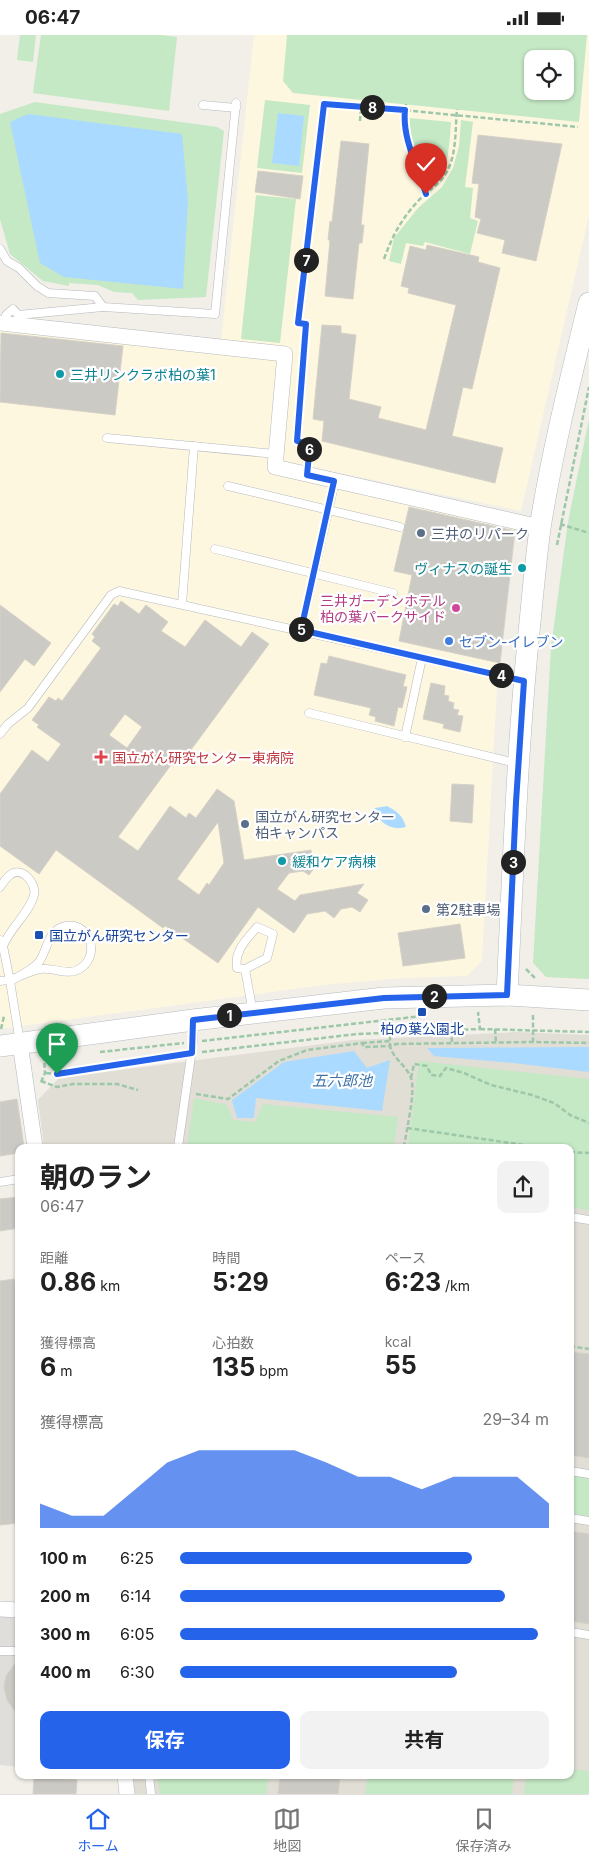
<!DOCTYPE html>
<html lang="ja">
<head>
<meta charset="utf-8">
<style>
	:root { --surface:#fff; --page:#f2f2f2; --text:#222; --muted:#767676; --line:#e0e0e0; --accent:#2563eb }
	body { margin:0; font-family:Inter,"Noto Sans JP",sans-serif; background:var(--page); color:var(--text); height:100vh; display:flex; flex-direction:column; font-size:19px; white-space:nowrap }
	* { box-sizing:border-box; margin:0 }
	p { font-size:16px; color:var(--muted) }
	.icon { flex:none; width:28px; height:28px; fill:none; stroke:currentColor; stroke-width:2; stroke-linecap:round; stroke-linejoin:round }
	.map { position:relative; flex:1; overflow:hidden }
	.drawer { position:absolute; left:15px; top:1109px; width:559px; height:635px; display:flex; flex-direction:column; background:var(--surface); border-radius:10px; box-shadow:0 1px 4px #0004 }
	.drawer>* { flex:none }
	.controls { position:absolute; left:524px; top:15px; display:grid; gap:10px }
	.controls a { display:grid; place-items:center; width:50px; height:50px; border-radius:10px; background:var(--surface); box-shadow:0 1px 4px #0004; font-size:25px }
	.pin { position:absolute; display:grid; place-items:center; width:42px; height:42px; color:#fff; margin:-51px -21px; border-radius:50% 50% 50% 0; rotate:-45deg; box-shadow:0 0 5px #0007 }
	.pin .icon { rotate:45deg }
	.km { position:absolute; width:25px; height:25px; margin:-12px; border-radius:50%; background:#222; color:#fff; font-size:14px; line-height:25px; text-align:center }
	.round { display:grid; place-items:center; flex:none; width:52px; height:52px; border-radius:10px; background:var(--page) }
	.headline { display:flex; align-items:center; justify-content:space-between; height:85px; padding:0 25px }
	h1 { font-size:28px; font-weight:700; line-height:38px }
	.stats { display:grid; grid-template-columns:repeat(3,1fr); gap:8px; height:85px; padding:5px 25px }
	.stats div { display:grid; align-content:center }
	.stats b { font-size:25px; font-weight:700 }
	.stats small { font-size:14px; font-weight:400 }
	.stats p { font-size:14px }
	.chart { height:140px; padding:10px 25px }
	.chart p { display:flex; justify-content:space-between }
	.chart svg { width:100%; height:90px; margin-top:5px; fill:var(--accent); opacity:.7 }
	.primary-button { display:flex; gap:10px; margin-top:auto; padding:10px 25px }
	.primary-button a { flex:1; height:58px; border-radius:10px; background:var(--accent); color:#fff; font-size:20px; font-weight:700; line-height:58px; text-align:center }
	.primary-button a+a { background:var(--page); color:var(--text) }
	ul { padding:0 25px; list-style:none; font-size:16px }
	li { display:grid; grid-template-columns:80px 60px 1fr; align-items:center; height:38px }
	li i { height:12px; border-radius:6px; background:var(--accent) }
	.status { display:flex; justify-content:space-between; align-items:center; height:35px; padding:0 25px; background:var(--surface); direction:ltr }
	.status svg { height:14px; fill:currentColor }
	.dock { display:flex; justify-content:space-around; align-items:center; height:70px; border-top:1px solid var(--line); background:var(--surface); font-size:14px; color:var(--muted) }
	.dock a { display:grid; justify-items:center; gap:2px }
	.dock .active { color:var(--accent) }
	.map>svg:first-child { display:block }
	.commercial { fill:#fef7e0; fill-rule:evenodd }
	.industrial { fill:#e0deda }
	.education { fill:#e1ded6 }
	.green { fill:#c5e8c5; fill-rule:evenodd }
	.water { fill:#aadaff }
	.building { fill:#cccac5; stroke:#d6d1c6; fill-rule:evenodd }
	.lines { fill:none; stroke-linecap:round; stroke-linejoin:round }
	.lane-casing { stroke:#b5b8bc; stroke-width:9 }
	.street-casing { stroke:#b5b8bc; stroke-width:16 }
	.secondary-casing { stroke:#b6babf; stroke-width:22 }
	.path { stroke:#9cc7a9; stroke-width:2.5; stroke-dasharray:5 2.5; stroke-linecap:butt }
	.lane { stroke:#fff; stroke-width:8 }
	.street { stroke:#fff; stroke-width:15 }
	.secondary { stroke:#fff; stroke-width:21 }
	.route-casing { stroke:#fff; stroke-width:10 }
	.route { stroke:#2563eb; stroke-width:6 }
	.culture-dot { fill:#0f9aa8; stroke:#fff; stroke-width:2 }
	.service-dot { fill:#5c6f8a; stroke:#fff; stroke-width:2 }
	.hotel-dot { fill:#d1479c; stroke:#fff; stroke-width:2 }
	.shop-dot { fill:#3f7fe0; stroke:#fff; stroke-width:2 }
	.health-dot { fill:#e0444e; stroke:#fff; stroke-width:2 }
	.transit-dot { fill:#1a4fb4; stroke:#fff; stroke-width:2 }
	.labels { text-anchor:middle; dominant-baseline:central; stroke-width:4.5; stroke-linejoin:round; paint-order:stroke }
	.culture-label { font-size:14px; fill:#0d838f; stroke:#fff; text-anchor:start }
	.service-label { font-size:14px; fill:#4e5e75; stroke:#fff; text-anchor:start }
	.hotel-label { font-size:14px; fill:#b23c85; stroke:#fff; text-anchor:end }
	.shop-label { font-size:14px; fill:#366cbe; stroke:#fff; text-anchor:start }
	.health-label { font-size:14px; fill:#be3a42; stroke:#fff; text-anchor:start }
	.transit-label { font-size:14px; fill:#164399; stroke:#fff; text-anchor:start }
	.water-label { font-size:15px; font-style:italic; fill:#4174aa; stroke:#fff }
</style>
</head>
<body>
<div class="status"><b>06:47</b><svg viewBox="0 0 49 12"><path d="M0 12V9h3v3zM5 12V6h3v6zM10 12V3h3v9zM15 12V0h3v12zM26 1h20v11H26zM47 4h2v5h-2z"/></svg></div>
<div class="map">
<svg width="589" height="1759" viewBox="0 0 589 1759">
	<rect width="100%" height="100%" fill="#f1efe8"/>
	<g class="commercial">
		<path d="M254,0h335v180l-68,296 -238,-50 7,-113 -69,-8zM532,24h33v32h-33z"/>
		<path d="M0,291l279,31 -11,115 247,58 -18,157 -15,274 -15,15 -63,2 -81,7 -323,44z"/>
	</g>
	<path class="industrial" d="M0,1580l19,1v151l-19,-2z"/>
	<path class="education" d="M518,997l71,3v759h-454l-3,-19h438v-628h-526l-6,-47 21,-22 294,-38z"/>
	<g class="green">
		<path d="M20,0h16l-3,27 -16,-2z"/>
		<path d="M41,0h120l16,2 -8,74 -136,-18z"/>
		<path d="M287,0h300l-8,87 -286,-29 -10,-12zM532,24h33v32h-33z"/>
		<path d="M265,65l45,5 -8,68 -45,-5z"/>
		<path d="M35,67l182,25 7,4 -18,166 -68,3 -6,-7 -18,-1 -16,-7 -29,-2v3l-26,-5 -33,-27 -10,-35v-105z"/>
		<path d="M409,83l42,4c-1,13 -2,50 -14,57 -2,2 -5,2 -8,2 -17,-16 -18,-40 -20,-63z"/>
		<path d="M461,85l12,2 -8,65 8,1 -3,30 8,3 -8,33 -45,-12 -2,4 -17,-3 -5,21 -12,-3 5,-23 24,-30 24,-21 11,-19 6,-22z"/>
		<path d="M256,160l40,4 -16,144 -39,-4z"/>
		<path d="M589,384v560l-43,-2 -13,-14 18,-316 17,-125z"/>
		<path d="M419,1026l170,18v131l-19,-3v-60h-162z"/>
		<path d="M194,1063l33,7 6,15 22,2 8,-18 135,13 -4,30h-207z"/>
		<path d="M570,1441l19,2v38l-19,-3z"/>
		<path d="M570,1734l19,2v23h-65l2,-19h44z"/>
		<path d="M157,1740h112l-3,19h-106z"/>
		<path d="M368,1740h146l-2,19h-147z"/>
	</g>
	<g class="water">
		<path d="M278,78l26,3 -5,50 -27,-3z"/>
		<path d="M28,79l154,20 6,66 -5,89 -119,-12 -24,-14 -30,-141z"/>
		<path d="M387,771c10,5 16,10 19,21 -14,4 -24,-3 -31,-14v-5z"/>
		<path d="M589,1012v25l-76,-9 -79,-7 -7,-8z"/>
		<path d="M354,1016l13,17 23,-8 -8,51 -126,-13 -2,20h-17l-5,-18 52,-38z"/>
	</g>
	<g class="building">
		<path d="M478,100l84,9 -26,117 -34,-8 3,-13 -28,-7 4,-14 -6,-2 4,-33 -7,-1z"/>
		<path d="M341,106l28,3 -8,81h3l-2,18h-3l-6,56 -28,-3 5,-56h-2l2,-19 2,1z"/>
		<path d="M258,136l45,5 -3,23 -45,-7z"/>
		<path d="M427,210l52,12 -1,5 22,6 -28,121 -9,-2 -11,49 51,12 -8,35 -173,-42 2,-20 -11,-2 9,-94 19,1v7l15,2 -7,64 32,8 -3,11 48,12 30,-125 -48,-12 1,-5 -8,-2 9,-40 16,4z"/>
		<path d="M1,298l122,13 -8,69 -115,-13z"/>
		<path d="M409,472l106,24 -15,132 -101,-22 13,-66 -18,-4z"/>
		<path d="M121,566l18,13 7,-9 22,17 -7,9 24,16 20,-27 36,27 11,-15 17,12 -84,114 -6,-4 -61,83 20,14 32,-45 16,12 3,-5 7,5 21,-29 17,12 10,59 67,-10 1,9 6,4 -9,12 -6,-4 -14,2 -12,16 18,12 5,-6 64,-11 -7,9 11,7 -8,12 -8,-5 -11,2 -7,9 -9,-7 -18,3 -13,19 -36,-26 -40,56 -53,-37 -2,2 -107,-78 -17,24 -39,-28v-52l32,-44 16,12 13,-18 -24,-17 2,-2 -7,-5 17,-23 7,4 2,-3 4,3 39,-53 -9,-7 3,-4 -3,-3 22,-30 4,2zM125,679l17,13 -15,21 -18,-13zM218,787l6,41 -15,22 -2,-2 -8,12 -22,-16z"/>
		<path d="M0,570l51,38 -17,23 -9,-7 -25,33z"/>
		<path d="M329,621l77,19 -3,11 4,1 -5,21 -4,-1 -4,19 -19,-5 1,-4 -7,-2 2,-7 -57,-13 7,-32 6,1z"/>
		<path d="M431,648l14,3 -1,9 5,1 -1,5 6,2 -1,6 6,1 -2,5 6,1 -3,16 -17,-4 1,-4 -21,-5z"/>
		<path d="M452,749l22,1 -2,38 -22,-2z"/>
		<path d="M460,889l5,34 -62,8 -5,-33z"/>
		<path d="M17,1064l7,48h-5v6l-19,3v-54z"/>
		<path d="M19,1162v31l-19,3v-32z"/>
		<path d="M14,1244l1,4 4,-1v241l-19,2v-244z"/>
		<path d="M570,1317l19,2v104l-19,-3z"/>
		<path d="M570,1496l19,3v90l-19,-3z"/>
		<path d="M19,1623v59l-12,-17 -3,-13 2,-11z"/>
		<path d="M280,1740h40l20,3 -2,16h-60z"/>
		<path d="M34,1742l43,3 -1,14h-43z"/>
	</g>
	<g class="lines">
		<defs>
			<g id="lane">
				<path d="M203,70l33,3"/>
				<path d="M0,214l7,12 12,7 18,18 11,7 47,3 8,11 -85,8 -5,-6 -7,6 -1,8"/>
				<path d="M103,272l112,7 21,-211"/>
				<path d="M107,403l169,16"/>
				<path d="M228,451l172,41"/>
				<path d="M215,514l178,44"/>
				<path d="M182,569l12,-158"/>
				<path d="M301,595l34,-149"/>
				<path d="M309,678l207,50"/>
				<path d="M0,699l8,-10 20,-16 83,-113 8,-4 403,89"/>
				<path d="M405,702l17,-79"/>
				<path d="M0,852c3,-4 6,-9 10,-12 12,-10 27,9 24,20 -4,17 -24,33 -31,51"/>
				<path d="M257,892l16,7 -6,24 -22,11 -8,-1c-3,-17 9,-28 20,-41z"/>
				<path d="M0,905l3,6 7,35 10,62"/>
				<path d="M245,934l6,33 -2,9"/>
				<path d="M0,946c15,0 25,-9 40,-12 14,-2 29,8 41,-1 22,-16 5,-50 -19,-41 -15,6 -15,24 -23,35 -7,8 -19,14 -29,19"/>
				<path d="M178,1112l15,-105v-21"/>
				<path d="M0,1147l19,-3"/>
				<path d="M570,1182l19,3"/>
				<path d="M570,1436l19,3"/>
				<path d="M570,1483l19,3"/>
				<path d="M570,1597l19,3"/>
				<path d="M0,1616h19"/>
				<path d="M149,1740l2,19"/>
			</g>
			<g id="street">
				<path d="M0,288l285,31 -10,113 265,60"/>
				<path d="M20,1008l15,104"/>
				<path d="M0,1574l19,1"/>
				<path d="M125,1740l2,19"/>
			</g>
			<g id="secondary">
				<path d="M507,960c6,-124 10,-249 23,-373 3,-31 6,-63 10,-94 12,-76 31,-151 49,-225"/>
				<path d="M0,1011l193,-26 191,-22 123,-3 82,5"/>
			</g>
		</defs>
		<use href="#lane" class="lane-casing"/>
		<use href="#street" class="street-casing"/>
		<use href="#secondary" class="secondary-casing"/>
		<g class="path">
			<path d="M406,69c-4,32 11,60 20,90"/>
			<path d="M360,86l1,-15 217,21"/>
			<path d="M384,224c9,-25 19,-43 38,-62 8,-8 18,-13 24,-24 11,-18 9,-43 11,-64"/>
			<path d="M309,424l1,-14 -13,-4 9,-117 -8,-1 26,-219 37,2"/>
			<path d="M560,489l29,9"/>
			<path d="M557,510l32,-158"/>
			<path d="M526,934l10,10"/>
			<path d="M533,980v27"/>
			<path d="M1,994l3,-13"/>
			<path d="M480,994l109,3"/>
			<path d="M495,994l1,13"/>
			<path d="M451,995l1,12"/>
			<path d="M202,1006l220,-25"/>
			<path d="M362,1008l28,-2"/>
			<path d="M100,1017l84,-9"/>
			<path d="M202,1017l155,-18 123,-5 -2,-17"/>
			<path d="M46,1038l11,1 124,-19"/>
			<path d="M411,1043l3,-14 13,2 4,9 9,1 6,-8 18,5 27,12 41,10 22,8 16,12 19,8"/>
			<path d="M41,1046l16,6 16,-3h44l21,6"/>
			<path d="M41,1047l4,-9 -1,-16"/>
			<path d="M196,1059l32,5 51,-38 28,-11 55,-7 2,4 26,-1v-12"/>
			<path d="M407,1093l131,19"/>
			<path d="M404,1112c2,-15 12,-56 7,-69 -4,-12 -18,-19 -21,-32l6,-2 137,-2 56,1"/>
			<path d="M570,1117l19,1"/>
			<path d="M570,1311l19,3"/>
		</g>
		<use href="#lane" class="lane"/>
		<use href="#street" class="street"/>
		<use href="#secondary" class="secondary"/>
	</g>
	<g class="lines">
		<defs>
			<path id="route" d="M57,1039l135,-21 1,-33 191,-22 123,-3 9,-193 8,-121 -223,-51 33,-149 -27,-6 3,-30 -13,-4 9,-117 -8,-1 26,-219 81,6c-3,29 13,57 21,84"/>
		</defs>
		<use href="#route" class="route-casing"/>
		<use href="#route" class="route"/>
	</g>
	<g class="culture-dot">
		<circle cx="60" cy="339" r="5"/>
		<circle cx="522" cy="533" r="5"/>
		<circle cx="282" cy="826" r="5"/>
	</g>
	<g class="service-dot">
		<circle cx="421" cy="498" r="5"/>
		<circle cx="245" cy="789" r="5"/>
		<circle cx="426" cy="874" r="5"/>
	</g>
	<circle class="hotel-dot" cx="456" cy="573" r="5"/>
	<circle class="shop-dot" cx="449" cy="606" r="5"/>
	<path class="health-dot" d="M98.5 714.5h5v5h5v5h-5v5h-5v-5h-5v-5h5z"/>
	<g class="transit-dot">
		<rect x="34" y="895" width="10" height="10" rx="2.5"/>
		<rect x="417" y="972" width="10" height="10" rx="2.5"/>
	</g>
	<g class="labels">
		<g class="culture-label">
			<text x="70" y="339">三井リンクラボ柏の葉1</text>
			<text x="512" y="533" text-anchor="end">ヴィナスの誕生</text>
			<text x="292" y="826">緩和ケア病棟</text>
		</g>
		<g class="service-label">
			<text x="431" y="498">三井のリパーク</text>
			<text x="255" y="781">国立がん研究センター<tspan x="255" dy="16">柏キャンパス</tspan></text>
			<text x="436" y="874">第2駐車場</text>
		</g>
		<g class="hotel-label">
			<text x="446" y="565">三井ガーデンホテル<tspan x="446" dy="16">柏の葉パークサイド</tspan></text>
		</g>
		<g class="shop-label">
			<text x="459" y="606">セブン-イレブン</text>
		</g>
		<g class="health-label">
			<text x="112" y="722">国立がん研究センター東病院</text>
		</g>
		<g class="transit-label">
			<text x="49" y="900">国立がん研究センター</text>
			<text x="422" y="993" text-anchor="middle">柏の葉公園北</text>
		</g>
		<g class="water-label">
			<text x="342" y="1045">五六郎池</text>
		</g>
	</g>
</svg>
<div class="controls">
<a><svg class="icon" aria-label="locate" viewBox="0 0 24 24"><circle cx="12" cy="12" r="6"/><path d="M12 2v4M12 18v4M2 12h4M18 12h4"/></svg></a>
</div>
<div class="pin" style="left:57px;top:1039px;background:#1e9e55"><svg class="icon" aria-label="arrive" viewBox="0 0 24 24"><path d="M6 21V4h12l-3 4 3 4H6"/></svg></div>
<div class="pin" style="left:426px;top:159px;background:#d93025"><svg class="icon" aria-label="check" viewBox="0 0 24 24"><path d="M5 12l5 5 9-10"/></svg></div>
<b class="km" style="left:229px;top:980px">1</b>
<b class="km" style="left:434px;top:961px">2</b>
<b class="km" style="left:513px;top:827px">3</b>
<b class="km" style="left:501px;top:640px">4</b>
<b class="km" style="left:301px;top:594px">5</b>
<b class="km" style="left:309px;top:414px">6</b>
<b class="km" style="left:306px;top:225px">7</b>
<b class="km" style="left:372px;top:72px">8</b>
<section class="drawer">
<div class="headline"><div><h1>朝のラン</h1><p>06:47</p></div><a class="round"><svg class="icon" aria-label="share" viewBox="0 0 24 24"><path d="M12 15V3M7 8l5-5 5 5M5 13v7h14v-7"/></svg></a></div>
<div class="stats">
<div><p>距離</p><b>0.86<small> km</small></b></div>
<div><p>時間</p><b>5:29</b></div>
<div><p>ペース</p><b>6:23<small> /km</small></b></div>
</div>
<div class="stats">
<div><p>獲得標高</p><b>6<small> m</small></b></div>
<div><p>心拍数</p><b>135<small> bpm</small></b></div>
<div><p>kcal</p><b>55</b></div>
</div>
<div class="chart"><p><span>獲得標高</span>29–34 m</p>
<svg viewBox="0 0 160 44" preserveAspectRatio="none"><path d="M0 44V32L10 38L20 38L30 25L40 12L50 6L60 6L70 6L80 6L90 12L100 19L110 19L120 25L130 19L140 19L150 19L160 32V44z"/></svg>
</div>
<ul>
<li><b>100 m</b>6:25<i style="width:79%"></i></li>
<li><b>200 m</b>6:14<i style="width:88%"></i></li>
<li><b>300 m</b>6:05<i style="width:97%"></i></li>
<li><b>400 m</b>6:30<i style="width:75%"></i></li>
</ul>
<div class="primary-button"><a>保存</a><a>共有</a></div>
</section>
</div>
<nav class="dock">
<a class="active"><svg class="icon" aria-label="home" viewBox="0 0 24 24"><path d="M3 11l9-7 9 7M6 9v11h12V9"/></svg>ホーム</a>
<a><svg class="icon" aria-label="map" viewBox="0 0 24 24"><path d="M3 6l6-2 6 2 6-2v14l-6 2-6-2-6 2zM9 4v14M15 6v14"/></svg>地図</a>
<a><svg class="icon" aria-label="saved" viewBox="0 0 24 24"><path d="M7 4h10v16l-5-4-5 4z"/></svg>保存済み</a>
</nav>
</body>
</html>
